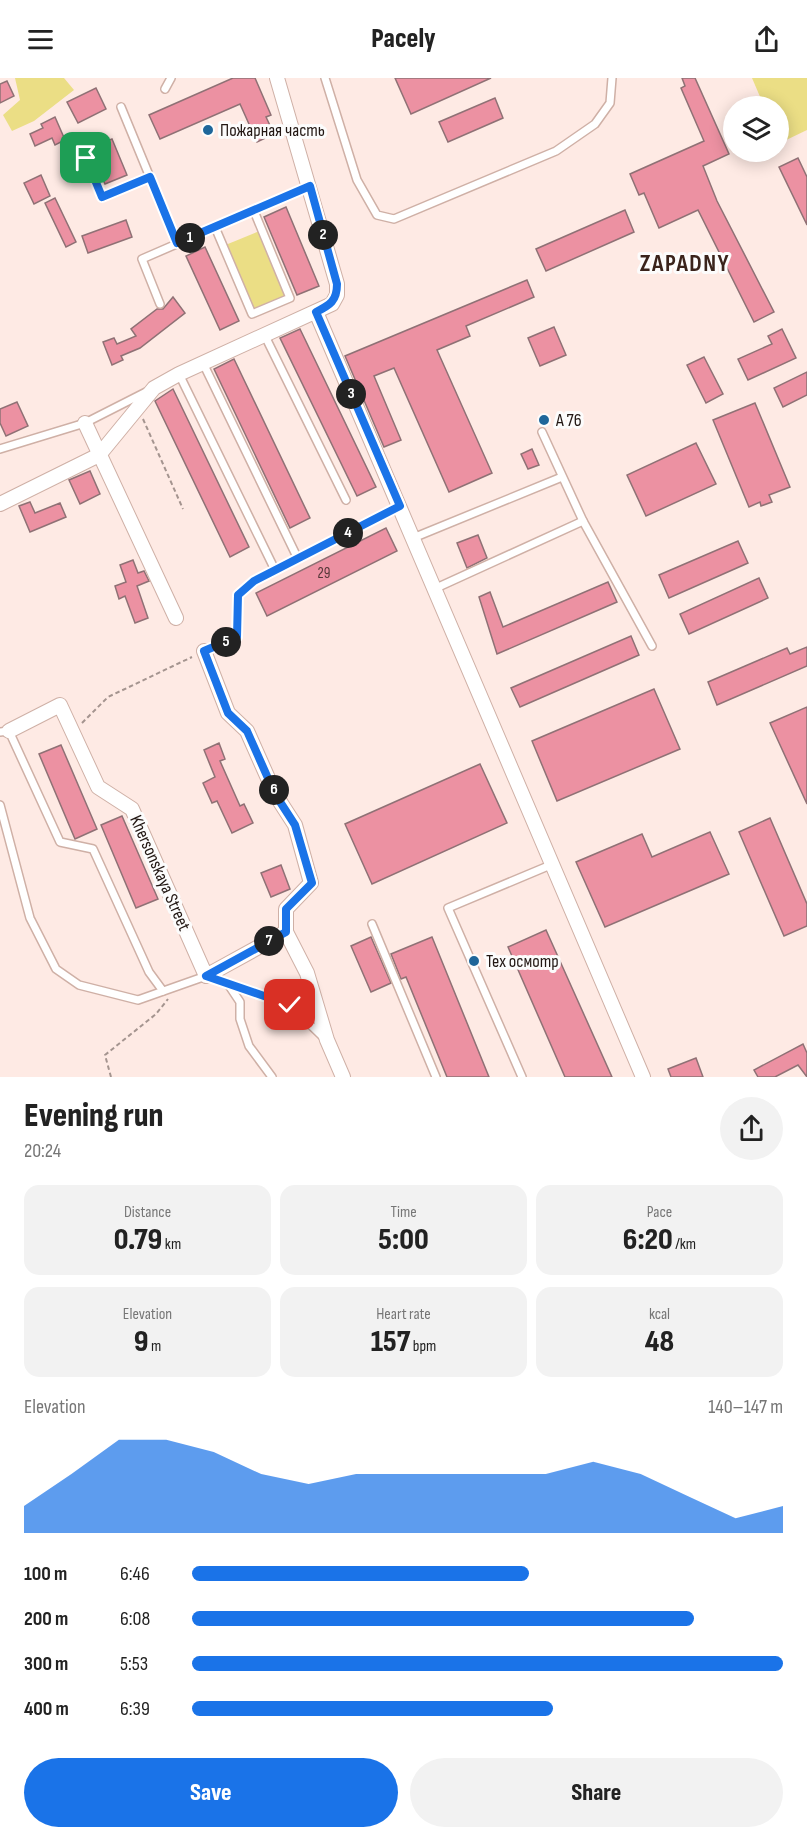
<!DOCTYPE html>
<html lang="en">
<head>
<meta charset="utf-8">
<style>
	:root { --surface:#fff; --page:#f2f2f2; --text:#222; --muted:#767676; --accent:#1a73e8 }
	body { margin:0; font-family:"Sofia Sans Condensed",sans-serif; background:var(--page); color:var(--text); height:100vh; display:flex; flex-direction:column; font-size:22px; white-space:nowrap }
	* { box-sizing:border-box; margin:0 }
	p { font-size:20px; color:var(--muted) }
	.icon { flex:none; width:33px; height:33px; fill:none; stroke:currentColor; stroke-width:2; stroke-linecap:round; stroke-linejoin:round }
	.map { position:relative; height:999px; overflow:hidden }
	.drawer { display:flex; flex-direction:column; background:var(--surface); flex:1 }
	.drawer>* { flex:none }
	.buttons { position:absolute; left:723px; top:18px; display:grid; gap:12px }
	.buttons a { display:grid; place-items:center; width:66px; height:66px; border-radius:50%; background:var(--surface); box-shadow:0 3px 15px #0003; font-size:30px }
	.pin { position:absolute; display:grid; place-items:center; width:51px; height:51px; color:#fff; margin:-26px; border-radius:12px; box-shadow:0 3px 9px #0006 }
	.km { position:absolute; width:30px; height:30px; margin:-15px; border-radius:50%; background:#222; color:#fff; font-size:16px; line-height:30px; text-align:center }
	.round { display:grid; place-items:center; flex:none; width:63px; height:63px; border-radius:32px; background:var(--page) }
	.overview { display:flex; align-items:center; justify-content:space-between; height:102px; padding:0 24px }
	h1 { font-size:33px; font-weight:800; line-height:45px }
	.metrics { display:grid; grid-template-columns:repeat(3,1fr); gap:9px; height:102px; padding:6px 24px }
	.metrics div { display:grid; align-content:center; border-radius:15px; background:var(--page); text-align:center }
	.metrics b { font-size:30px; font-weight:800 }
	.metrics small { font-size:16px; font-weight:400 }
	.metrics p { font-size:16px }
	.chart { height:168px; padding:12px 24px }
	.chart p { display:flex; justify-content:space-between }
	.chart svg { width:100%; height:108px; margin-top:6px; fill:var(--accent); opacity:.7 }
	.action { display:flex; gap:12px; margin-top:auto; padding:12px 24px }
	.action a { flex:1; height:69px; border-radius:36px; background:var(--accent); color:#fff; font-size:24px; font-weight:800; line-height:69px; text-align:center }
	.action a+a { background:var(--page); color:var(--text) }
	ul { padding:0 24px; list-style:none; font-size:20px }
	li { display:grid; grid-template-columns:96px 72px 1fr; align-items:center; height:45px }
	li i { height:15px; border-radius:8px; background:var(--accent) }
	header { display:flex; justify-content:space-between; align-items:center; height:78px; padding:0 24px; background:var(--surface); font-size:27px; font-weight:800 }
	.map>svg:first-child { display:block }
	.green { fill:#ebde85 }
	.building { fill:#ec91a2; stroke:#8f7175; stroke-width:1.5 }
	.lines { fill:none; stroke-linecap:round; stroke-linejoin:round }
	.lane-casing { stroke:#cfb0a6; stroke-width:10 }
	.street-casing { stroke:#cfb0a6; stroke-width:16 }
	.path { stroke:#a4948f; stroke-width:2; stroke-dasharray:4.5 3; stroke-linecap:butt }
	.lane { stroke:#fff; stroke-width:7 }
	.street { stroke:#fff; stroke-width:14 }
	.route-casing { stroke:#fff; stroke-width:12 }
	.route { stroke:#1a73e8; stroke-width:8 }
	.poi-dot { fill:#1e669a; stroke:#fcfcfc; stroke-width:2 }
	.labels { text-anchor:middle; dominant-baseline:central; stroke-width:6; stroke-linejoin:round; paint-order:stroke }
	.number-label { font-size:15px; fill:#543637 }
	.poi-label { font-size:18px; fill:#221713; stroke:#fcfcfc; text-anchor:start }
	.street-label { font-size:18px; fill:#221713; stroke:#fcfcfc }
	.district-label { font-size:24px; font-weight:bold; letter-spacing:1.5px; fill:#3a231b; stroke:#fcfcfc }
</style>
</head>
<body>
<header><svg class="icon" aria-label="menu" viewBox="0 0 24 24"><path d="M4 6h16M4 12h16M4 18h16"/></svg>Pacely<svg class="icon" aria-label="share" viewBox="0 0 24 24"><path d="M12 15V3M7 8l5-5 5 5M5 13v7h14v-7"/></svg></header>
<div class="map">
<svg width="807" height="999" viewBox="0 0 807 999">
	<rect width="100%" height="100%" fill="#feeae4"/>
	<g class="green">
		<path d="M15,0h49l10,12 -40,31 -22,10 -9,-16 17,-15z"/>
		<path d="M752,0h55v52l-27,13 -2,-37h-14z"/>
		<path d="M262,152l28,68 -38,16 -29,-68z"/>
	</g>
	<g class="building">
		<path d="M233,0h22l16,37 -5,2 8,17 -17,8 -17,-38 -80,35 -11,-24z"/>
		<path d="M395,0h96l-80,36z"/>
		<path d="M682,0h13l34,76 -26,12 14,35 57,111 -20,10 -56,-112 -39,18 -15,-35 -5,2 -9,-21 74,-33 -23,-53 4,-2z"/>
		<path d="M7,3l7,15 -14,7v-19z"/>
		<path d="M96,10l10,21 -28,14 -11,-21z"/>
		<path d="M495,20l8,20 -55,24 -9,-20z"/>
		<path d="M55,39l10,23 -10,5 -3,-7 -17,8 -5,-12 13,-6 -2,-4z"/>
		<path d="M112,61l15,36 -22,9 -15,-36z"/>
		<path d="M798,80l9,19v48l-28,-58z"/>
		<path d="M41,97l9,21 -16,8 -10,-21z"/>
		<path d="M55,120l21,44 -10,5 -21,-44z"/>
		<path d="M286,129l33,79 -22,9 -33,-78z"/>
		<path d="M625,132l9,22 -88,39 -10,-22z"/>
		<path d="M126,142l6,17 -44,16 -6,-17z"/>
		<path d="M205,169l34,74 -19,9 -34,-74z"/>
		<path d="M527,202l7,17 -68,29 4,10 -33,14 55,123 -43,19 -55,-124 -20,8 27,64 -17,7 -39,-91z"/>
		<path d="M173,219l12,16 -45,35 -19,8 2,4 -11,5 -9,-23 11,-4 3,6 19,-8 -5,-7 26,-20h6z"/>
		<path d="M554,249l12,28 -26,11 -12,-28z"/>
		<path d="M300,251l76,158 -19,9 -77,-158z"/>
		<path d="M782,251l14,29 -48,22 -10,-21 34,-15 -4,-8z"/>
		<path d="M704,279l19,37 -17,9 -19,-38z"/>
		<path d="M234,281l76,159 -20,10 -76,-159z"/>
		<path d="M807,294v23l-24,12 -9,-19z"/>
		<path d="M173,311l76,158 -19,10 -75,-156z"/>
		<path d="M17,324l11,24 -22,10 -6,-13v-14z"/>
		<path d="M755,325l35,84 -21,8 3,7 -11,4 -1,-4 -11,5 -36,-87z"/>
		<path d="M696,365l20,41 -70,32 -19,-41z"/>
		<path d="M532,371l7,16 -11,4 -7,-15z"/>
		<path d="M90,393l10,23 -20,10 -11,-24z"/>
		<path d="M30,424l5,11 25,-10 6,14 -36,15 -11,-26z"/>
		<path d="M386,450l11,23 -130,65 -11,-23z"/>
		<path d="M478,457l9,23 -20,10 -10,-25z"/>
		<path d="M738,463l10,22 -79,35 -10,-23z"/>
		<path d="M133,482l5,13 6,-2 5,10 -12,5 11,32 -13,5 -10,-27 -6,3 -4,-13 11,-4 -6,-17z"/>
		<path d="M759,500l9,20 -79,36 -9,-20z"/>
		<path d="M608,504l9,20 -120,52 -18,-57 11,-5 13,35z"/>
		<path d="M631,558l8,19 -119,52 -9,-19z"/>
		<path d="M807,569v19l-90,39 -9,-23 79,-34 3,6z"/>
		<path d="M654,611l26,60 -123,52 -25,-60z"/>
		<path d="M807,629v97l-37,-81z"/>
		<path d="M219,665l6,16 -5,2 20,45 4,-2 9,19 -21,10 -15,-32 -5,2 -9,-20 12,-6 -11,-27z"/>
		<path d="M61,667l36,84 -22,10 -36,-85z"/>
		<path d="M480,686l27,59 -135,61 -27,-60z"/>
		<path d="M122,738l36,83 -22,9 -35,-83z"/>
		<path d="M770,740l37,86v22l-23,10 -45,-104z"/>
		<path d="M710,754l19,42 -124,53 -29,-65 66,-28 10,23z"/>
		<path d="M281,787l9,24 -19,8 -10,-24z"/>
		<path d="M546,852l66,147h-47l-57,-130z"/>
		<path d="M371,859l20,46 -20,9 -20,-46z"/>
		<path d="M432,859l57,140h-42l-41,-100 -5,2 -10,-25z"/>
		<path d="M803,966l4,9v24l-9,-12 -23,12h-17l-4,-7z"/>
		<path d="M696,980l7,19h-32l-3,-8z"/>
	</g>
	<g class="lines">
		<defs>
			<g id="lane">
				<path d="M325,0l32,102 20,35 17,4 162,-68 39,-27 15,-21 2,-25"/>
				<path d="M165,11l6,-11"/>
				<path d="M121,29l56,136"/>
				<path d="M86,80l16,39 48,-20"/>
				<path d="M215,149l37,87 38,-16 -36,-87"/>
				<path d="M160,226l-18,-45 168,-73"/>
				<path d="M265,258l81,164"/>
				<path d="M203,285l95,196"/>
				<path d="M179,296l96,196"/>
				<path d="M542,354l41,89 69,125"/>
				<path d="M0,371l85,-26 61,-31"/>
				<path d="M413,460l149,-61"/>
				<path d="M254,503l146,-75"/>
				<path d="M434,511l149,-68"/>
				<path d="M0,654l9,-1 51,111 33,7 56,123 14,19"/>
				<path d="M0,727l30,113 26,51 23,16 59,15 68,-24 84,29 32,31"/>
				<path d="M372,846l64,153"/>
				<path d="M228,906l12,18v17l9,27 23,31"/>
				<path d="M522,999l-74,-169 105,-44"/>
			</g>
			<g id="street">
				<path d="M316,234l327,765"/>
				<path d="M85,345l91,195"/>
				<path d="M0,426l99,-49 55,-67 25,-14 153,-70 5,-9v-11l-60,-206"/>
				<path d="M204,573l24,62 19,18 28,63 20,31 16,58 -25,26v23l21,41 20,67 16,37"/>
				<path d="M9,653l51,-26 38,82 34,22 74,167 80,-44"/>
			</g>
		</defs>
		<use href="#lane" class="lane-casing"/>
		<use href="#street" class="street-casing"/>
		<g class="path">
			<path d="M143,341l40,90"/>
			<path d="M216,568l21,-9 1,-42 10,-9"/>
			<path d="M82,645l26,-26 84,-40"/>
			<path d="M111,999l-6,-22 51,-41 12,-15"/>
		</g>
		<use href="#lane" class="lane"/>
		<use href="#street" class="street"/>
	</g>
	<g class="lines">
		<defs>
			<path id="route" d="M86,80l16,39 48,-20 27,66 133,-57 27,98c0,17 -7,21 -21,28l84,194 -146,75 -16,14 -1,42 -33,14 24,62 19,18 28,63 20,31 17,58 -26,26v23l-80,44 84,29"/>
		</defs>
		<use href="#route" class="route-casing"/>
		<use href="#route" class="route"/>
	</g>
	<g class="poi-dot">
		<circle cx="208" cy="52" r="6"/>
		<circle cx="544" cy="342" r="6"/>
		<circle cx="474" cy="883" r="6"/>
	</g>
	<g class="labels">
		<g class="number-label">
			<text x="324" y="495">29</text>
		</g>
		<g class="poi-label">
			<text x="220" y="52">Пожарная часть</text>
			<text x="556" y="342">А 76</text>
			<text x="486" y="883">Тех осмотр</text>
		</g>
		<g class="street-label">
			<text transform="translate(160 795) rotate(66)">Khersonskaya Street</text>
		</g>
		<g class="district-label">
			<text x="685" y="185">ZAPADNY</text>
		</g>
	</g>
</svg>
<div class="buttons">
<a><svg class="icon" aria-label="layers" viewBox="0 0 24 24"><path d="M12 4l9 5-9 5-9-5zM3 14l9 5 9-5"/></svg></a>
</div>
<div class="pin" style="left:86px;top:80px;background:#1e9e55"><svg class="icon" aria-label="arrive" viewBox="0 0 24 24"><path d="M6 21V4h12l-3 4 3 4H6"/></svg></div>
<div class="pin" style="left:290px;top:927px;background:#d93025"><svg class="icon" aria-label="check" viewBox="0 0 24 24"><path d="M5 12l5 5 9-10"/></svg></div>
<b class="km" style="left:190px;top:160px">1</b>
<b class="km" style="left:323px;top:157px">2</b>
<b class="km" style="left:351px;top:316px">3</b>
<b class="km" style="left:348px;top:455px">4</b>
<b class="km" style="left:226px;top:564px">5</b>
<b class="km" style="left:274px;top:712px">6</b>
<b class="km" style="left:269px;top:863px">7</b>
</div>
<section class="drawer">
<div class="overview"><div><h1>Evening run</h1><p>20:24</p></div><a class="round"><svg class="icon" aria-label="share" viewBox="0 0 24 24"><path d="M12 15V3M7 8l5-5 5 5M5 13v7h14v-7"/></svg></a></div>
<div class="metrics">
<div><p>Distance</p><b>0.79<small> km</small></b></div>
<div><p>Time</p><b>5:00</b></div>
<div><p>Pace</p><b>6:20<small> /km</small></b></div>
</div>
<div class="metrics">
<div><p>Elevation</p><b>9<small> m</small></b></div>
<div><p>Heart rate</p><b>157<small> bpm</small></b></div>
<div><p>kcal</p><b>48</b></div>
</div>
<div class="chart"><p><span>Elevation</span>140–147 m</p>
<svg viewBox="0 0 160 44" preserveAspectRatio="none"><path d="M0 44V33L10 20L20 6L30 6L40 11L50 20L60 24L70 20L80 20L90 20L100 20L110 20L120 15L130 20L140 29L150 38L160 33V44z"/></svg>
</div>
<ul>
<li><b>100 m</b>6:46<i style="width:57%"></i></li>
<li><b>200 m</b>6:08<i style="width:85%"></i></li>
<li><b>300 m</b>5:53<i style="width:100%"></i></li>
<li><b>400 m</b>6:39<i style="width:61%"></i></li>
</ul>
<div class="action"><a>Save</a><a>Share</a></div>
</section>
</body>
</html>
